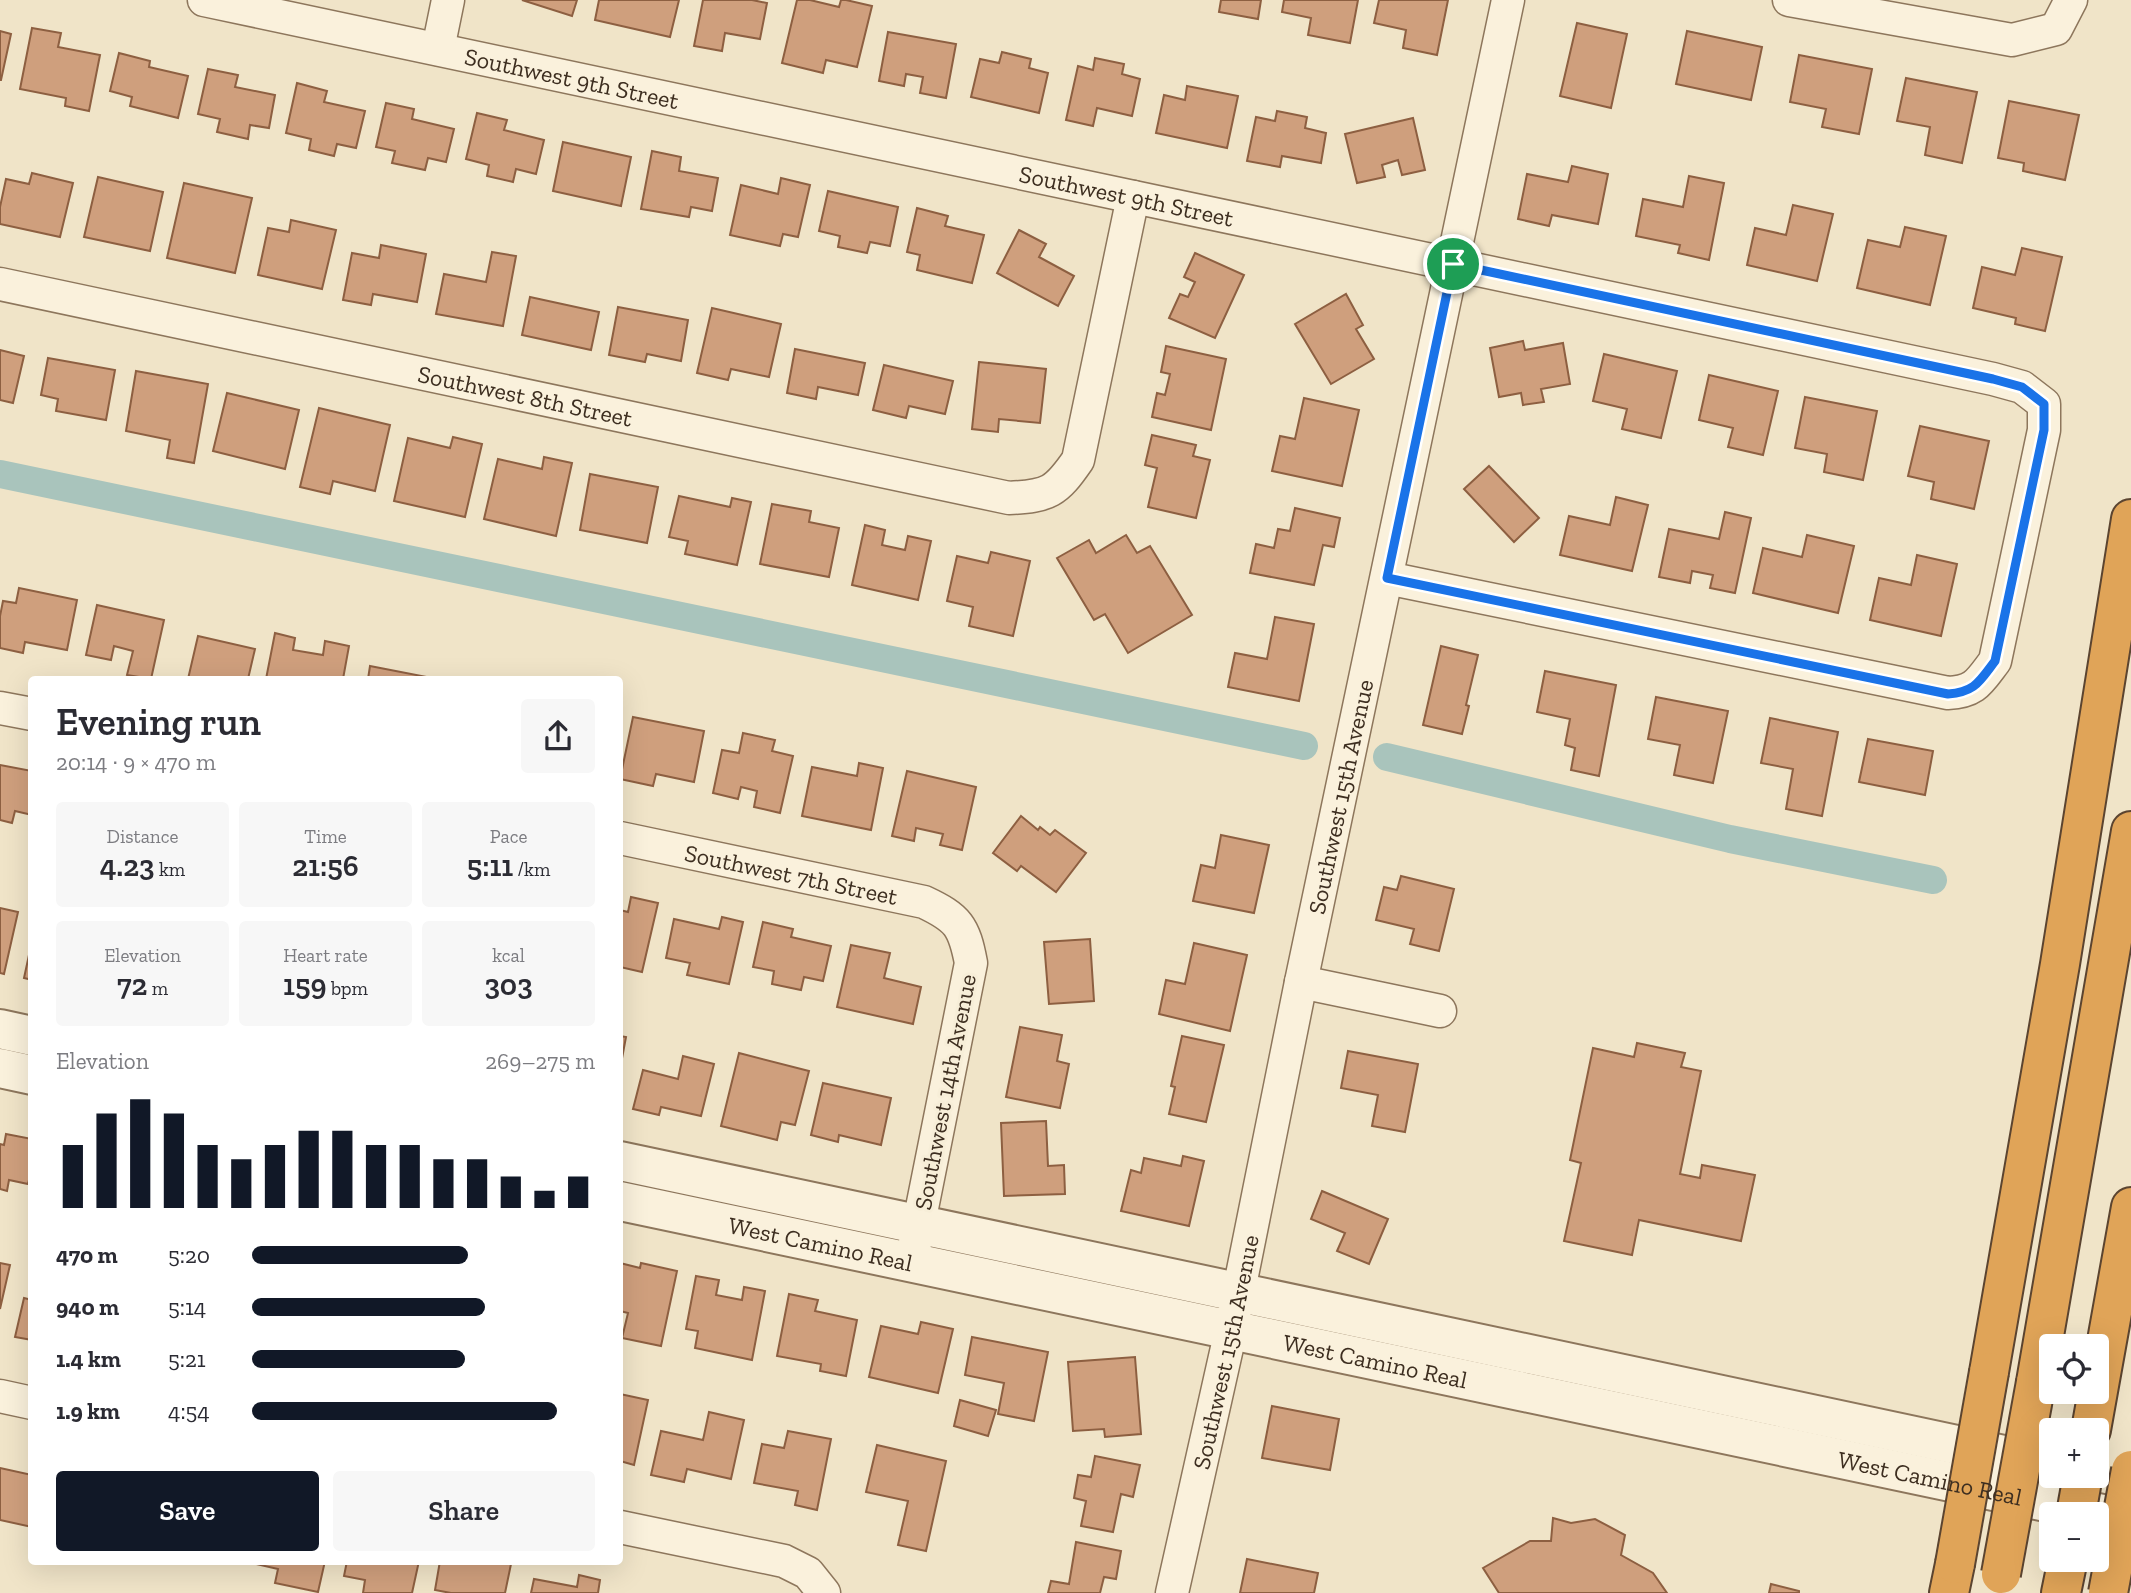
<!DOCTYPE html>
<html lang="en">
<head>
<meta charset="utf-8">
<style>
	:root { --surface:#fff; --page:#f7f7f7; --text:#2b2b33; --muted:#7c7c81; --accent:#111827 }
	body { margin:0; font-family:"Zilla Slab",serif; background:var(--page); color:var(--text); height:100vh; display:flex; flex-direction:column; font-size:26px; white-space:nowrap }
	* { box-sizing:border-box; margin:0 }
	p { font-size:23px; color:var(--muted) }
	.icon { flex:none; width:38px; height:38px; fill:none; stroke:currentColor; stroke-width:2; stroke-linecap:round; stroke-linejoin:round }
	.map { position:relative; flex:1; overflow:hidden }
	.panel { position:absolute; left:28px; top:676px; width:595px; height:889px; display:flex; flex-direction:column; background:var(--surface); border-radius:7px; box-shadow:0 7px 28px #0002 }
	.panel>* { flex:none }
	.buttons { position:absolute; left:2039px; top:1334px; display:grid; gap:14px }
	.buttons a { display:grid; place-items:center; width:70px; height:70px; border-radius:7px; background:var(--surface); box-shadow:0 7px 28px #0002; font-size:35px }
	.pin { position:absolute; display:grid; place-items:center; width:60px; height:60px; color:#fff; margin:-30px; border:4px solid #fff; border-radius:50%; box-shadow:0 2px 7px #0007 }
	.round { display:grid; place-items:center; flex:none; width:74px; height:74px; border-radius:7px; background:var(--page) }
	.summary { display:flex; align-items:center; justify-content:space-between; height:119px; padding:0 28px }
	h1 { font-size:38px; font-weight:600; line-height:52px }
	.metrics { display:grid; grid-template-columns:repeat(3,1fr); gap:10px; height:119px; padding:7px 28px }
	.metrics div { display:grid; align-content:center; border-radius:7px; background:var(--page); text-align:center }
	.metrics b { font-size:30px; font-weight:600 }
	.metrics small { font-size:19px; font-weight:400 }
	.metrics p { font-size:19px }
	.chart { height:196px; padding:14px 28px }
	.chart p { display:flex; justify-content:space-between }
	.chart svg { width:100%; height:126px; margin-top:7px; stroke:var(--accent); stroke-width:6 }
	.primary-button { display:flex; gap:14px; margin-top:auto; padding:14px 28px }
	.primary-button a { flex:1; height:80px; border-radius:7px; background:var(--accent); color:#fff; font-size:28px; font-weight:600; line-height:80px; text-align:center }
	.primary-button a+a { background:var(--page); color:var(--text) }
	ul { padding:0 28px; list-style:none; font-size:23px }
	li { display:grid; grid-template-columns:112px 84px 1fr; align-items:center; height:52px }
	li i { height:18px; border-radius:9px; background:var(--accent) }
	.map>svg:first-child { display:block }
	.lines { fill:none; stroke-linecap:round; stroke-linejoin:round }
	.canal { stroke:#a9c4bc; stroke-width:28 }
	.building { fill:#cf9f7d; stroke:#8d5f41; stroke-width:2 }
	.minor-casing { stroke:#8d765c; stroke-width:35 }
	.tertiary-casing { stroke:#8d765c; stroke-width:42 }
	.motorway-casing { stroke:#5b4430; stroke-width:42 }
	.minor { stroke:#faf1dc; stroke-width:32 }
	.tertiary { stroke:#faf1dc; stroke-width:38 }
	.motorway { stroke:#e0a458; stroke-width:38 }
	.motorway-bridge-casing { stroke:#5b4430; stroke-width:42; stroke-linecap:butt }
	.motorway-bridge { stroke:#e0a458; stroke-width:38 }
	.route-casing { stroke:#fff; stroke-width:14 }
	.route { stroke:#1a73e8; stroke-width:9 }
	.labels { text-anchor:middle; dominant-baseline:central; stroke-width:6; stroke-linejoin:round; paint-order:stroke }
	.street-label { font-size:24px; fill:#3d2e20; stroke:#f7eed8 }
</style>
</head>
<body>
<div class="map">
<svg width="2131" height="1593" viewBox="0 0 2131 1593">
	<rect width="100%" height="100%" fill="#f0e4c8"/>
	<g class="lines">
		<g class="canal">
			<path d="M0,474l1304,272"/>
			<path d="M1387,757l343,82 203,41"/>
		</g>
	</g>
	<g class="building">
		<path d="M522,0h55l-5,16z"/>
		<path d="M599,0h80l-9,37 -75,-17z"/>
		<path d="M703,0h49l15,3 -7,36 -35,-6 -3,18 -28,-5z"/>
		<path d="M797,0h13l29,7 2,-7h5l26,6 -15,61 -31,-7 -3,13 -41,-10z"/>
		<path d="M1221,0h40l-3,19 -39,-7z"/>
		<path d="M1284,0h74l-8,43 -42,-8 3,-17 -29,-6z"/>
		<path d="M1379,0h69l-11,55 -34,-7 3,-18 -32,-7z"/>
		<path d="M1577,23l50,11 -16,74 -51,-12z"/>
		<path d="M32,28l29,5 -3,14 42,8 -11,56 -24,-5 1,-8 -46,-9z"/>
		<path d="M0,31l11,3 -10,46h-1z"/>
		<path d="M1687,31l75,16 -11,53 -75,-16z"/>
		<path d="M888,32l68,12 -10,54 -26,-5 3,-16 -17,-3 -2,12 -25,-5z"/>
		<path d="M1002,52l29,7 -2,9 19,5 -9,40 -68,-16 9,-38 19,4z"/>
		<path d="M119,53l31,8 -1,6 39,9 -10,42 -48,-12 2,-9 -22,-6z"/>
		<path d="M1799,55l73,14 -13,65 -37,-7 4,-18 -36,-7z"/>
		<path d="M1095,58l29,6 -2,10 18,5 -8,37 -35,-8 -4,18 -27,-6 12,-54 15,4z"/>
		<path d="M208,69l30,6 -3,12 40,8 -6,33 -19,-3 -2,14 -31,-7 3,-13 -22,-5z"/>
		<path d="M1906,78l71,14 -15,71 -37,-8 5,-28 -33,-6z"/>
		<path d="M297,83l30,8 -3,11 41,9 -9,37 -19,-4 -3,12 -25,-6 2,-11 -25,-6z"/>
		<path d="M1187,86l51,10 -11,52 -71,-15 8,-38 21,5z"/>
		<path d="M2009,101l70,14 -14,65 -42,-9 1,-8 -26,-5z"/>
		<path d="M386,103l28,6 -2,10 42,10 -8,33 -18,-4 -3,12 -33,-7 3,-12 -19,-4z"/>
		<path d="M1277,111l30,6 -2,11 21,5 -5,30 -39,-7 -2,11 -33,-6 9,-44 19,4z"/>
		<path d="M477,113l30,7 -3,10 40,10 -8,34 -20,-5 -3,13 -26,-6 2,-11 -23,-6z"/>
		<path d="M1413,118l12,52 -23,5 -4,-15 -16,5 3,12 -28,6 -12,-49z"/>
		<path d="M563,142l68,15 -10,49 -68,-15z"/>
		<path d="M652,151l29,6 -2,14 39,7 -6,33 -21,-4 -2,10 -48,-8z"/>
		<path d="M1572,166l36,8 -10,50 -46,-9 -3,11 -31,-7 9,-45 41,8z"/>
		<path d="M32,173l41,10 -13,54 -60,-13v-17l6,-28 23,5z"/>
		<path d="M1689,176l35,7 -15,77 -31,-7 2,-8 -44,-9 7,-37 40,8z"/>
		<path d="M98,177l65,15 -13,59 -66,-14z"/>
		<path d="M781,178l29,7 -12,52 -15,-3 -3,12 -50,-11 11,-50 37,9z"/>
		<path d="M184,183l68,15 -17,75 -68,-15z"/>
		<path d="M828,191l70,16 -8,39 -20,-4 -3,11 -29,-6 2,-11 -21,-5z"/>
		<path d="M1793,205l40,9 -16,67 -70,-16 8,-37 31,7z"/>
		<path d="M917,208l31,8 -3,10 39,9 -12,48 -55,-13 3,-15 -13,-3z"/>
		<path d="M291,220l45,10 -14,59 -64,-14 10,-47 21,4z"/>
		<path d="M1905,227l41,9 -16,69 -73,-17 11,-48 32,7z"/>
		<path d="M1019,230l27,14 -7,13 35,19 -16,30 -61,-33z"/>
		<path d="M381,245l45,9 -9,48 -44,-8 -2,11 -28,-5 9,-47 27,5z"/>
		<path d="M2022,248l40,9 -17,74 -30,-7 1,-6 -43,-10 9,-41 33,8z"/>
		<path d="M492,252l24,4 -13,70 -67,-12 8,-40 42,8z"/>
		<path d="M1195,253l49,22 -29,63 -46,-20 11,-24 8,3 7,-15 -11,-5z"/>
		<path d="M1346,294l17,31 -7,4 18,30 -43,25 -36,-60z"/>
		<path d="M530,297l69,15 -8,38 -69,-15z"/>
		<path d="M618,307l70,13 -7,41 -34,-7 -2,8 -36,-7z"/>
		<path d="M712,308l69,16 -12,53 -38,-8 -3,11 -31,-7z"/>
		<path d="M1523,341l2,9 38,-7 7,41 -29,5 3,13 -21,3 -2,-12 -22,4 -9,-49z"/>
		<path d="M1166,346l60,13 -15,71 -59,-13 5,-24 8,2 5,-21 -9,-2z"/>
		<path d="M795,349l70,14 -7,32 -40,-8 -2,12 -29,-6z"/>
		<path d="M0,350l24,6 -11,47 -13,-3z"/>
		<path d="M1604,354l73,17 -16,67 -39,-9 5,-20 -34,-8z"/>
		<path d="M48,358l67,12 -9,50 -50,-9 2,-12 -17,-4z"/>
		<path d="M979,362l67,7 -6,54 -41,-4 -1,13 -26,-3z"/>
		<path d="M884,365l69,16 -8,33 -36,-8 -3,12 -33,-8z"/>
		<path d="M136,371l72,13 -14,79 -27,-5 3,-18 -44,-9z"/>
		<path d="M1709,375l69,16 -15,64 -35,-8 5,-19 -34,-8z"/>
		<path d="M227,393l72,17 -14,59 -72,-18z"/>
		<path d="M1805,397l72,14 -14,69 -39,-8 3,-18 -32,-6z"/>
		<path d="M1304,398l55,12 -17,76 -70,-15 8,-35 15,3z"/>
		<path d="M319,408l71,17 -15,66 -42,-10 -3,13 -30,-7z"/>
		<path d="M1920,426l69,15 -15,68 -43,-10 3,-17 -26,-6z"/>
		<path d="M1152,435l44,10 -3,11 17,4 -14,58 -48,-11 9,-39 -12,-3z"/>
		<path d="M453,437l29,7 -17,73 -71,-16 14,-63 42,10z"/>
		<path d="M544,457l28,6 -16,73 -72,-17 14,-60 44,10z"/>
		<path d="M1489,466l50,52 -25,24 -50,-53z"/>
		<path d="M590,474l68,13 -11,56 -67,-13z"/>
		<path d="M679,496l51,11 2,-9 19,4 -14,63 -52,-11 3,-13 -19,-4z"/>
		<path d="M1616,497l32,8 -16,66 -72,-16 9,-39 41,9z"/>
		<path d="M772,504l39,7 -2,11 30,6 -10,49 -69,-13z"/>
		<path d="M1295,508l45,10 -6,29 -11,-2 -9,40 -64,-12 6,-29 18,4 4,-19 12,2z"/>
		<path d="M1725,512l26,6 -16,75 -25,-5 3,-13 -21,-4 -2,12 -31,-6 10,-48 50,10z"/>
		<path d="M865,525l20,5 -3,15 23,5 3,-14 23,5 -13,59 -66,-15z"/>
		<path d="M1126,535l11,18 13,-7 42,69 -64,38 -23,-39 -11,6 -37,-62 32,-18 7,13z"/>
		<path d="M1807,535l47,11 -16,67 -85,-20 10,-45 39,9z"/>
		<path d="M991,552l39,9 -17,75 -44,-10 4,-19 -26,-6 10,-45 31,7z"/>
		<path d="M1917,555l40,9 -16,72 -71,-16 9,-42 32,7z"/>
		<path d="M19,588l58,12 -10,50 -42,-8 -2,11 -23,-5v-32l3,-15 13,2z"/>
		<path d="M97,605l67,15 -13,59 -24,-4 6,-24 -19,-5 -3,14 -25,-5z"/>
		<path d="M1275,617l39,7 -15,77 -71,-14 7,-34 32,6z"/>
		<path d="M275,633l20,5 -2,12 30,5 2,-14 24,5 -6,33h-77z"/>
		<path d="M198,636l57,13 -7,30h-60z"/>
		<path d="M1441,646l37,9 -12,50 3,1 -7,28 -39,-9z"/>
		<path d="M370,666l62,12v1h-64z"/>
		<path d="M1545,671l71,14 -17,91 -28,-6 4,-22 -10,-3 5,-26 -33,-7z"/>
		<path d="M1656,697l72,14 -15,72 -39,-8 6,-30 -32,-6z"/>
		<path d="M633,717l71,14 -10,51 -38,-8 -3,12 -33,-7z"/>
		<path d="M1770,718l68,14 -16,84 -36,-7 7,-40 -32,-6z"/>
		<path d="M743,733l32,7 -3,11 21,5 -13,57 -26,-6 3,-16 -16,-4 -3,12 -25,-6 9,-43 17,3z"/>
		<path d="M1868,739l65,12 -8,44 -66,-13z"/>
		<path d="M859,763l24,5 -12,62 -69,-14 10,-49 45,9z"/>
		<path d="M0,765l32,6v44l-17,-4 -3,12 -12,-3z"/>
		<path d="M907,771l69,16 -14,63 -22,-5 3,-11 -27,-6 -2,13 -22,-5z"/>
		<path d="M1021,816l17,14 2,-3 10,8 5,-5 31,23 -30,39 -35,-26 -4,5 -24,-18z"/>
		<path d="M1221,835l48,10 -15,68 -61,-12 8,-36 14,3z"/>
		<path d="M1401,876l53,13 -15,62 -29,-7 4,-15 -38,-9 8,-33 13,3z"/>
		<path d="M631,897l27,6 -16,69 -22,-5v-57l8,2z"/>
		<path d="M0,908l18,4 -14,62 -4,-1z"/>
		<path d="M722,917l21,5 -14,62 -42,-9 3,-12 -24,-5 8,-39 45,10z"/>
		<path d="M763,922l30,7 -2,8 40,9 -8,35 -19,-4 -3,13 -29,-6 2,-13 -21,-4z"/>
		<path d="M1090,939l4,62 -45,3 -5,-62z"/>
		<path d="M32,941v39l-8,-2z"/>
		<path d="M1194,943l53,12 -17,76 -71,-17 7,-34 19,4z"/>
		<path d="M851,945l39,8 -6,25 37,9 -8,37 -76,-17z"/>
		<path d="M1020,1027l42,8 -5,26 12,3 -9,44 -54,-11z"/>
		<path d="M620,1036l6,1 -6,32z"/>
		<path d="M1182,1036l42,9 -18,77 -37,-8 6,-27 -4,-1z"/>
		<path d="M1637,1043l48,10 -4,14 20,4 -21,103 20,4 2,-13 53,10 -14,66 -102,-21 -7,35 -68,-14 17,-78 -11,-3 23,-112 41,9z"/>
		<path d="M1348,1051l70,13 -13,68 -33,-6 6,-31 -37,-7z"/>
		<path d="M739,1053l70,18 -14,54 -14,-3 -4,18 -56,-14z"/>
		<path d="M683,1056l31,8 -13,52 -40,-9 -2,8 -26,-6 10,-39 35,9z"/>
		<path d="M823,1083l68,15 -10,47 -42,-10 -1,7 -27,-7z"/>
		<path d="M1046,1121l2,45 16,-1 1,29 -61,2 -3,-73z"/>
		<path d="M6,1134l26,5v29l-4,16 -19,-4 -2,11 -7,-2v-45l4,1z"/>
		<path d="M1183,1156l21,5 -15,65 -68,-15 10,-41 10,3 3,-15 37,8z"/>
		<path d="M1322,1191l66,28 -19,45 -32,-13 8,-18 -34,-14z"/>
		<path d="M0,1263l10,2 -10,44z"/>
		<path d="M620,1263l20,5 1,-5 36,8 -16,75 -39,-8 6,-25 -8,-2z"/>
		<path d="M696,1276l23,4 -3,15 26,5 2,-13 21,4 -13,69 -57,-12 3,-17 -12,-2z"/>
		<path d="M789,1294l29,6 -3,11 42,9 -11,56 -26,-5 1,-7 -44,-8z"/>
		<path d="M24,1298l8,2v40l-17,-3z"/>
		<path d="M921,1322l32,7 -15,64 -69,-16 12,-51 37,8z"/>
		<path d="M972,1337l76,15 -14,69 -36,-7 6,-31 -39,-8z"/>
		<path d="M1135,1357l6,77 -36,3 -1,-8 -31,2 -5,-69z"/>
		<path d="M620,1394l28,6 -14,65 -14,-4z"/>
		<path d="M960,1400l36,10 -8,26 -34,-10z"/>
		<path d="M1272,1406l67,13 -9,51 -68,-12z"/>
		<path d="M709,1412l35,8 -13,59 -44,-10 -3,13 -33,-7 10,-44 42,9z"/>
		<path d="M788,1431l43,8 -14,71 -22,-5 3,-14 -44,-8 8,-39 22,4z"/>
		<path d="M877,1445l69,16 -20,90 -28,-6 10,-44 -42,-9z"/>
		<path d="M1095,1456l45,9 -7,32 -12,-3 -8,38 -32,-6 5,-25 -12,-3 4,-23 13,2z"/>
		<path d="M0,1468l32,7v52l-32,-7z"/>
		<path d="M1553,1518l18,5 24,-4 30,16 -4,20 32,18 14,20h-168l-16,-25 47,-27h21z"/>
		<path d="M1076,1542l45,9 -5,28 -12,-2 -4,16h-52l3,-12 18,3z"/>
		<path d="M1247,1559l71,14 -4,20h-74z"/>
		<path d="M256,1561h69l-7,31 -43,-9 3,-14 -22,-5z"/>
		<path d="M347,1561h72l-7,32h-49l2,-13 -21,-4z"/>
		<path d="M440,1561h54l17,3 -6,29h-54l-16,-3z"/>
		<path d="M579,1575l21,5 -2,13h-67l3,-14 43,8z"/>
		<path d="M1771,1584l28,7v2h-30z"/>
	</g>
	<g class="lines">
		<defs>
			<g id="minor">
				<path id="s1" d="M204,0l1789,379 29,8 22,17v26l-49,231c-16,21 -20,31 -47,32l-561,-115"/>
				<path d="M1789,0l223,40 44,-11 15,-29"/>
				<path d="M438,49l10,-49"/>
				<path id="s2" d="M0,284l1009,214c40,-2 47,-6 69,-38l55,-263"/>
				<path d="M0,708l32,6"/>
				<path id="s3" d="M620,838l304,64c34,16 40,24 47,61l-57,285"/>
				<path d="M1301,982l139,29"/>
				<path d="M0,1396l32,7"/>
				<path d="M620,1527l164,34 24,12 16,20"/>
				<path id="s4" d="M1172,1593l59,-263 70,-348 207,-982"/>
			</g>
			<g id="tertiary">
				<path d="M0,1029l32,7"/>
				<path d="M0,1068l32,7"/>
				<path d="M620,1161l1431,304"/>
				<path id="s5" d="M620,1201l1511,319"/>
			</g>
			<g id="motorway">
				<path d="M1989,1372l71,-408 71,-445"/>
				<path d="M2036,1382l95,-551"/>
				<path d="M2091,1430l40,-223"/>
				<path d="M1949,1593l6,-29"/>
				<path d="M2061,1593l7,-34"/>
			</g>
		</defs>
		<use href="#minor" class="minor-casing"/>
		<use href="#tertiary" class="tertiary-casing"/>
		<use href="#motorway" class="motorway-casing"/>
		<use href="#minor" class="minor"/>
		<use href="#tertiary" class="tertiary"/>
		<use href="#motorway" class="motorway"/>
		<defs>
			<g id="motorway-bridge">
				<path d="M2076,1514l7,-39"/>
				<path d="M1955,1564l34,-192"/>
				<path d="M2001,1574l35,-192"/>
				<path d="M2108,1593l23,-123"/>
			</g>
		</defs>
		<use href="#motorway-bridge" class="motorway-bridge-casing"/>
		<use href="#motorway-bridge" class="motorway-bridge"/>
	</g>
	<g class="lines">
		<defs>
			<path id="route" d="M1453,264l540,115 29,8 22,17v26l-49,231c-16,21 -20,31 -47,33l-561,-116z"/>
		</defs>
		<use href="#route" class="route-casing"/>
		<use href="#route" class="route"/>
	</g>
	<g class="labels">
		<g class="street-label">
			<text stroke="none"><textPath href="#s1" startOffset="376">Southwest 9th Street</textPath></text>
			<text stroke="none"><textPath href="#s1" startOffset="943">Southwest 9th Street</textPath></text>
			<text stroke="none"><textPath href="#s2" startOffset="537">Southwest 8th Street</textPath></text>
			<text stroke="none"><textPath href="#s4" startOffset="814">Southwest 15th Avenue</textPath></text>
			<text stroke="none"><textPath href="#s3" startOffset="175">Southwest 7th Street</textPath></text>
			<text transform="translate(945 1092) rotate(-79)">Southwest 14th Avenue</text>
			<text stroke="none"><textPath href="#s5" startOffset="205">West Camino Real</textPath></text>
			<text stroke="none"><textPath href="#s4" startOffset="247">Southwest 15th Avenue</textPath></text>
			<text stroke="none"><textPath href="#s5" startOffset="772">West Camino Real</textPath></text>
			<text stroke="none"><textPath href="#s5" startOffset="1339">West Camino Real</textPath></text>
		</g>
	</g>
</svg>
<div class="buttons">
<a><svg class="icon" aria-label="locate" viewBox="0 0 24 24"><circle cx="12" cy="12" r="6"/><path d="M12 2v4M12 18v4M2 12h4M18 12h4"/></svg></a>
<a>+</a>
<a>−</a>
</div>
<div class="pin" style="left:1453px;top:264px;background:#1e9e55"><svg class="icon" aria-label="arrive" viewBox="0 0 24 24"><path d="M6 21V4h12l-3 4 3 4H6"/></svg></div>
<section class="panel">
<div class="summary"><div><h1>Evening run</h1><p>20:14 · 9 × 470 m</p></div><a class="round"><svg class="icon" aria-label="share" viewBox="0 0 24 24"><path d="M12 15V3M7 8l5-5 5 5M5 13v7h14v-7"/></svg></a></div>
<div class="metrics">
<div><p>Distance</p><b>4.23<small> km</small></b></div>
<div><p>Time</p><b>21:56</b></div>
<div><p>Pace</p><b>5:11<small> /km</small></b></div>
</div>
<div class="metrics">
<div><p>Elevation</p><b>72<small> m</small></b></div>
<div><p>Heart rate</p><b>159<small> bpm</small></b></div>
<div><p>kcal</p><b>303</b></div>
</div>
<div class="chart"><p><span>Elevation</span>269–275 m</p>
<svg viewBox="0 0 160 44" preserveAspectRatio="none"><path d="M5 44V22M15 44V11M25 44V6M35 44V11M45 44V22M55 44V27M65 44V22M75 44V17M85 44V17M95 44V22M105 44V22M115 44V27M125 44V27M135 44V33M145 44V38M155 44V33"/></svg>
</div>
<ul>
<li><b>470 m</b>5:20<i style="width:63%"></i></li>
<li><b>940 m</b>5:14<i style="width:68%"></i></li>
<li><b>1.4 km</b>5:21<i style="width:62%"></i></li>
<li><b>1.9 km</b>4:54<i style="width:89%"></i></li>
</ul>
<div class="primary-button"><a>Save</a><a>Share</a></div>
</section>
</div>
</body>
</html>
